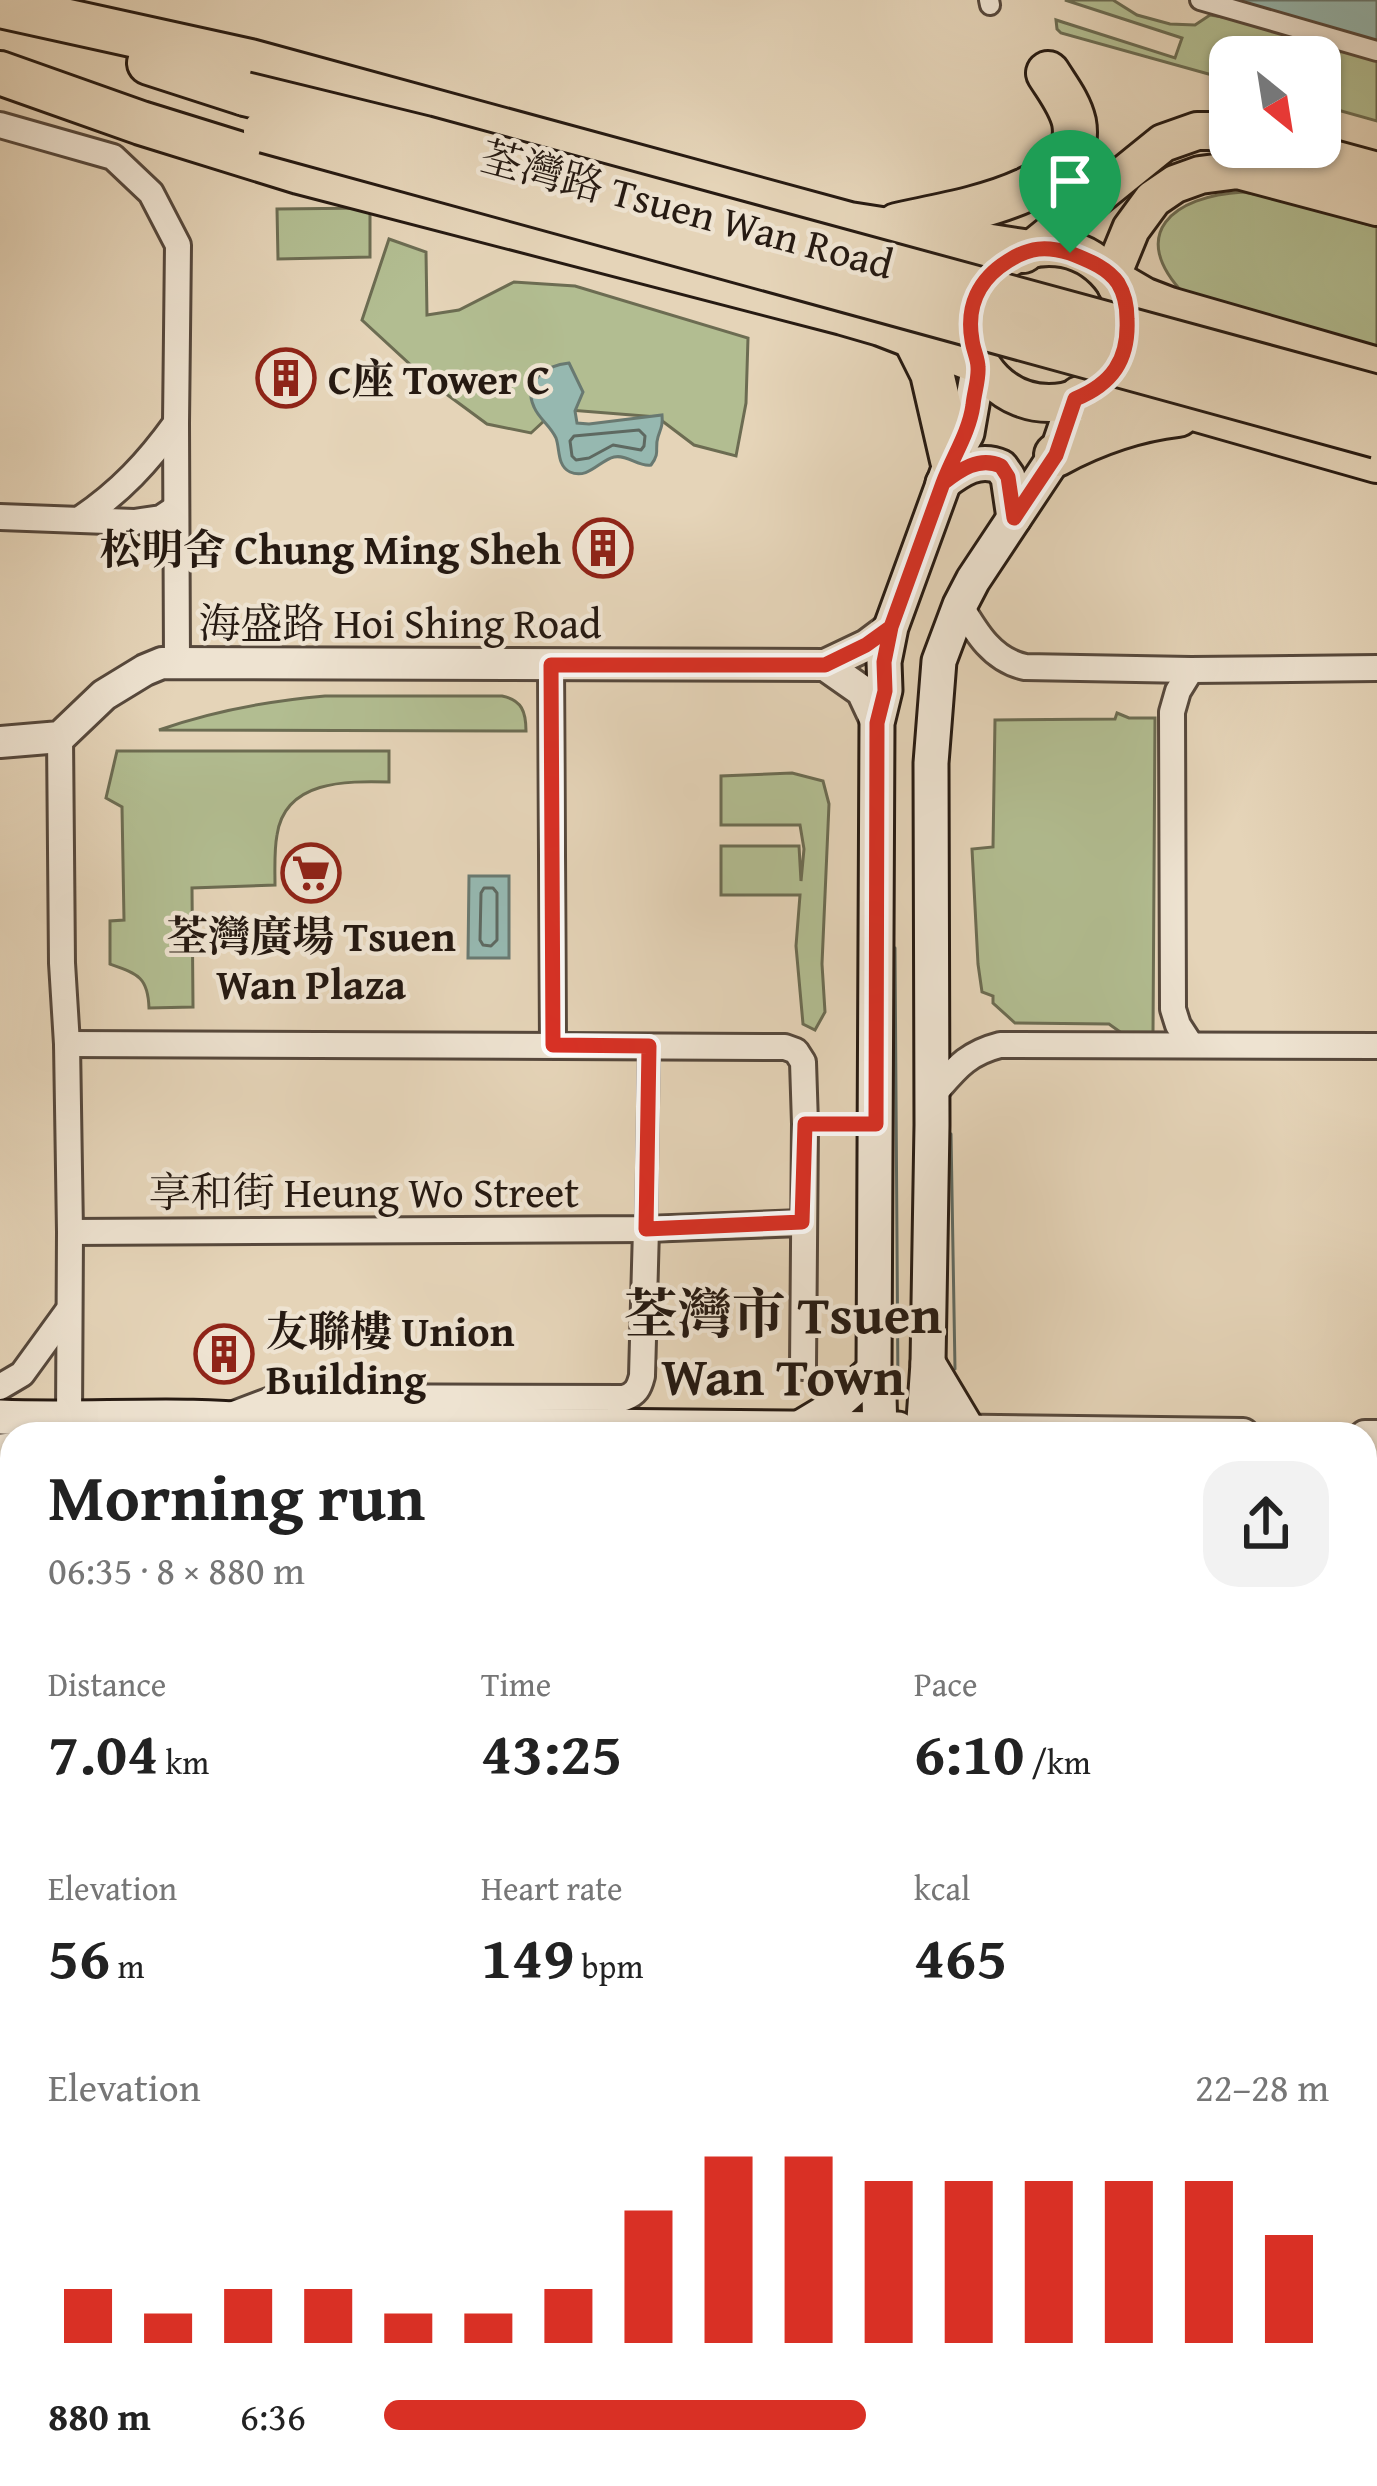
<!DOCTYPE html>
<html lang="en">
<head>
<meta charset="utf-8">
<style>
	:root { --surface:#fff; --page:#f2f2f2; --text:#222; --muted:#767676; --accent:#d93025 }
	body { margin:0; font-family:"Gentium Book Plus","Noto Serif TC",serif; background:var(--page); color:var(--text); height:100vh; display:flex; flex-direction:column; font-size:45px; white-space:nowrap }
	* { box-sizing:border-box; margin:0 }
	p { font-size:39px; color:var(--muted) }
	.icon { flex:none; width:66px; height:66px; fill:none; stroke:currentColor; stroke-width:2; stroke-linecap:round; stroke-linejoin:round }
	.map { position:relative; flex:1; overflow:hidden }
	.details { position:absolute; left:0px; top:1422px; width:1377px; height:1065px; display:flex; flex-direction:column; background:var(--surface); border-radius:36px 36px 0 0; box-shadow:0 3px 9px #0004 }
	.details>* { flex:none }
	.needle { width:78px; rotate:150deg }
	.buttons { position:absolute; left:1209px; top:36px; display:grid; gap:24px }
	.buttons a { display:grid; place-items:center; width:132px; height:132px; border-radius:24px; background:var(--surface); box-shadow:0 3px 9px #0004; font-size:60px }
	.pin { position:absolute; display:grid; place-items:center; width:102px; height:102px; color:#fff; margin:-123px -51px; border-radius:50% 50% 50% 0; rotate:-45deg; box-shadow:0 0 12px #0007 }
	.pin .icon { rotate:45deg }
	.round { display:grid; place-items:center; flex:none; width:126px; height:126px; border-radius:36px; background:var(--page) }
	.head { display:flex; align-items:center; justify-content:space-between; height:204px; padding:0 48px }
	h1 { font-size:66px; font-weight:800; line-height:90px }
	.figures { display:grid; grid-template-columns:repeat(3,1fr); gap:18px; height:204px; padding:12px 48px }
	.figures div { display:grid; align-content:center }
	.figures b { font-size:60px; font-weight:800 }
	.figures small { font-size:33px; font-weight:400 }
	.figures p { font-size:33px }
	.chart { height:336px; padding:24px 48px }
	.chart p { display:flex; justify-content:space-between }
	.chart svg { width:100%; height:216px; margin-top:12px; stroke:var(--accent); stroke-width:6 }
	ul { padding:0 48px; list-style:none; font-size:39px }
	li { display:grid; grid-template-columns:192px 144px 1fr; align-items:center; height:90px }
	li i { height:30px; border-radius:15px; background:var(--accent) }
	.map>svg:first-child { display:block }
	.green { fill:#b2bd91; stroke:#6c6c52; stroke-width:3 }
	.water { fill:#96b8b0; stroke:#697971; stroke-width:3 }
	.pier { fill:#e5d4b8 }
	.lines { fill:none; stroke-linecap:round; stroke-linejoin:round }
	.shore { stroke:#5e6961; stroke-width:3 }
	.trunk-tunnel { stroke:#bfaf97; stroke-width:39; stroke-dasharray:39 20; stroke-linecap:butt }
	.motorway-tunnel { stroke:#bfaf97; stroke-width:42; stroke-dasharray:42 21; stroke-linecap:butt }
	.pedestrian-casing { stroke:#56483c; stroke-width:24 }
	.minor-casing { stroke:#56483c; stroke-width:30 }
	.tertiary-casing { stroke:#56483c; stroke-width:36 }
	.secondary-casing { stroke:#261a12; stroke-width:39 }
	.primary-casing { stroke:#261a12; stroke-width:42 }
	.motorway-casing { stroke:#261a12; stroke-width:48 }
	.pedestrian { stroke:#eee3d1; stroke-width:18 }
	.minor { stroke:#eee3d1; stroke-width:24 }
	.tertiary { stroke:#eee3d1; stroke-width:30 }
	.secondary { stroke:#eee3d1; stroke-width:33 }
	.primary { stroke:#e5d4b8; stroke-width:36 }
	.motorway { stroke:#e5d4b8; stroke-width:42 }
	.trunk-bridge-casing { stroke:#261a12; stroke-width:45; stroke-linecap:butt }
	.motorway-bridge-casing { stroke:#261a12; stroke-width:48; stroke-linecap:butt }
	.trunk-bridge { stroke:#e5d4b8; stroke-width:39 }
	.motorway-bridge { stroke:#e5d4b8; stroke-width:42 }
	.route-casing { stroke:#fff; stroke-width:24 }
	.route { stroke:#d93025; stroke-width:15 }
	.labels { text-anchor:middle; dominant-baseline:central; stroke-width:9; stroke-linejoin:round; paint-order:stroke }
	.street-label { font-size:42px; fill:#261a12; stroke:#eee3d1 }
	.poi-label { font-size:42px; font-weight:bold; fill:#261a12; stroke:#eee3d1; text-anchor:start }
	.district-label { font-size:54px; font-weight:bold; fill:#261a12; stroke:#eee3d1 }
</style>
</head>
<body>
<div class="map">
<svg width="1377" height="2486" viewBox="0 0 1377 2486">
	<rect width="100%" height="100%" fill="#e5d4b8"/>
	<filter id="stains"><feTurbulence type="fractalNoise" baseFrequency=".00167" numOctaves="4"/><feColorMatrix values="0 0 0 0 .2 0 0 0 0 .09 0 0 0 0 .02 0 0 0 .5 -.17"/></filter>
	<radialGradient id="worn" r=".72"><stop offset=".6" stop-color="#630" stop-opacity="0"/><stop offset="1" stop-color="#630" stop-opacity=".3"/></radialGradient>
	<g class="green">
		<path d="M1065,0h48l24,15 33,9 25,1 15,-10 58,9 30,9 17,10 62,17v61l-57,-16v-48h-90v23l-169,-47 -4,-4 -1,-9 119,38 7,-20z"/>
		<path d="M1243,192l33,6 101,29v130l-192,-62c-59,-61 -12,-99 58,-103z"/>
		<path d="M370,208v49l-92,2 -1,-50z"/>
		<path d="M389,239l37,13 1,63 32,-5 55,-28 61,4 173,52 -2,65 -10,53 -42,-11 -37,-28 -100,-8 -26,24 -44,-9 -61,-45 -64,-59z"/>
		<path d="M325,696h177c20,4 24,16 24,35l-367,-1c54,-19 109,-29 166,-34z"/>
		<path d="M1117,713l12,5h26l-2,315 -30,1 -14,-10 -94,-1 -22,-20v-7l-11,-4 -4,-28 -6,-115 21,-2 2,-127 120,-1z"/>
		<path d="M117,751h272v31c-43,-1 -104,-2 -112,53 -3,16 -2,34 -2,50l-83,3 1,119 -44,1c-1,-31 -11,-34 -39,-44v-43l14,-1 -2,-113 -16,-9z"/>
		<path d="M792,773l31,8 6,23 -7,160 3,48 -10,18 -12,-6 -7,-78 4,-51h-79v-49h78l2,35 3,-32 -4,-24h-79v-49z"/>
		<rect x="0" y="1476" width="12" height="277"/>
	</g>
	<g class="water">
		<path d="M1223,0h154v42z"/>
		<path d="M569,363l14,29 -8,19 2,12 12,1 73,-9c1,10 -1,13 -4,22 -4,12 3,15 -7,28 -13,2 -24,-11 -37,-8 -14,3 -26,23 -44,15 -13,-6 -10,-23 -14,-34 -6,-13 -17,-19 -22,-31 -12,-26 13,-42 35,-44z"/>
		<path d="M469,876h40v82h-41z"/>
	</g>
	<path class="pier" d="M847,691l107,2 14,741h-121l-1,-399 6,-2z"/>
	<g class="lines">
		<g class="shore">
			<path d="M639,430l6,6 -1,10 -3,4 -28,-5 -24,13 -13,2 -4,-4 -2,-15 4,-5z"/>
			<path d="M484,888h9l4,5v47l-6,6 -8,-1 -3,-5 1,-47z"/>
			<path d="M895,948l3,442"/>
			<path d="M951,1134l4,235"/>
		</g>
		<path class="trunk-tunnel" d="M1166,2486l7,-11"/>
		<path class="motorway-tunnel" d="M1122,2486l8,-11"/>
		<defs>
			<g id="pedestrian">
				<path d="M989,0l1,5"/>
				<path d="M1200,0l177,51"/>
				<path d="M805,1124h71"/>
				<path d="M646,1229l3,-183"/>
				<path d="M680,2475l1,11"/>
			</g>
			<g id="minor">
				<path d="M0,125l113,32 38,36 27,52 -2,178 1,239"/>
				<path d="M0,517l134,5 27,-4 15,-10"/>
				<path d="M80,519c40,-27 68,-57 96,-96"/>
				<path d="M960,605c16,27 32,55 65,62l166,3 186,-2"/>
				<path d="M551,665l2,380"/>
				<path d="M1191,670l-13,21 -6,21 1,297 5,16 13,20"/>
				<path d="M60,737l2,226 5,81 3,188 -1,188"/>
				<path d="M67,1044l718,3 11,4 7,11 2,62 -2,243"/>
				<path d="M932,1096c23,-26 33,-42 68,-51l377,1"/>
				<path d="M70,1232l576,-3 156,-6"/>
				<path d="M0,1387l22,-13 45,-62"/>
				<path d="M231,1415l48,-18 345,1c12,-4 15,-10 18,-22l4,-147"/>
				<path d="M1365,1781l12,-6"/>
				<path d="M0,1946h12"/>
			</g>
			<g id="tertiary">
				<path d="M825,665l37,26 15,32"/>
				<path d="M0,742l60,-5 44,-42 41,-25 17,-7 663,2 42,-20 24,-18"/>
				<path d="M923,1430l320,4"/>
				<path d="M1365,1436h12"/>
				<path d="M1365,1465h12"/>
			</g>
			<g id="secondary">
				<path d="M943,483c17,-13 36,-26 58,-16l7,10 6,41"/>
				<path d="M928,1363l40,67"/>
				<path d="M0,1417c92,4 186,-6 277,6l621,6"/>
				<path d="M798,1429l30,-18 46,-41"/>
				<path d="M880,1434l-1,-39 -5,-25 3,-647 8,-33 -1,-28 7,-35 61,-167 15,-27 12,-69"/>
				<path d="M923,1434l5,-71 4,-238 -1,-362 8,-102 21,-56 13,-25 83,-125 19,-56"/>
				<path d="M0,1451l12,-1"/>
			</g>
			<g id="primary">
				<path d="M1289,147l88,24"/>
				<circle cx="1049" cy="325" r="78"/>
				<path d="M1032,249l131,-106 34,-12h33"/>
				<path d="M1114,279l1,-11 16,-39 22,-30 22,-15 25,-9 38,-5 139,37"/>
				<path d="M1365,2204l12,-7"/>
				<path d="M1365,2328l12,-2"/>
				<path d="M0,2438l12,-1"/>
				<path d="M0,2485l88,-10"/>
			</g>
			<g id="motorway">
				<path d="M0,6l250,55 599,163 174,27"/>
				<path d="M149,63l96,31"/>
				<path d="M0,73l141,50 158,49 544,141 38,11 96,37"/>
				<path d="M897,225c49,-12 191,-29 177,-103 -4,-18 -16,-33 -26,-49"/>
				<path d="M1119,285l24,14 26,10 208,60"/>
				<path d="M914,337l18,36 20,87"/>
				<path d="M1080,398l35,-3 51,6 211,60"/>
				<path d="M1056,455c39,-21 78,-35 122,-40"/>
				<path d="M1365,2237l12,-8"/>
			</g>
		</defs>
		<use href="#pedestrian" class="pedestrian-casing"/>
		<use href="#minor" class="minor-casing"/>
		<use href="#tertiary" class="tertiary-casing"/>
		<use href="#secondary" class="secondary-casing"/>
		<use href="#primary" class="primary-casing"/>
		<use href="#motorway" class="motorway-casing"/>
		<use href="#pedestrian" class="pedestrian"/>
		<use href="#minor" class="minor"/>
		<use href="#tertiary" class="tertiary"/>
		<use href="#secondary" class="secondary"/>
		<use href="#primary" class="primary"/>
		<use href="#motorway" class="motorway"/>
		<defs>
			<path id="trunk-bridge" d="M1365,2282l12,-8"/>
			<g id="motorway-bridge">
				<path d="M245,94l180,44 952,259"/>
				<path d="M265,131l1112,305"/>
			</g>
		</defs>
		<use href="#trunk-bridge" class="trunk-bridge-casing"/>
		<use href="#motorway-bridge" class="motorway-bridge-casing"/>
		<use href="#trunk-bridge" class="trunk-bridge"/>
		<use href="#motorway-bridge" class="motorway-bridge"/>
	</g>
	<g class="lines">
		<defs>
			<path id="route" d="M1070,253c-24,-7 -40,-6 -62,8 -29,18 -42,45 -36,79 1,9 6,19 6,27 1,12 -4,26 -5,38 -4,28 -20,51 -30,78l-52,144 -7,35 1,29 -8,32 -1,401h-71l-3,98 -156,7 3,-183 -96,-1 -2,-380h274l41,-20 25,-18 52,-144c17,-13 36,-27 58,-17l7,11 6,41 42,-63 19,-56c37,-15 54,-39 52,-80 0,-12 -3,-26 -9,-36 -11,-16 -31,-23 -48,-30"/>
		</defs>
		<use href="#route" class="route-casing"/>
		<use href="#route" class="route"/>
	</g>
	<defs>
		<symbol id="building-ring" viewBox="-11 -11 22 22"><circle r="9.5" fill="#eee3d1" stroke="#8f2418" stroke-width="1.5"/><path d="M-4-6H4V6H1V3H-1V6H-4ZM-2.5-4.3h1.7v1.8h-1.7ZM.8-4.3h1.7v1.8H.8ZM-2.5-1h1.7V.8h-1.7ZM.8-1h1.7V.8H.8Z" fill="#8f2418"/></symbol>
		<symbol id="supermarket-ring" viewBox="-11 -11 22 22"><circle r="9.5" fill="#eee3d1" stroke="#8f2418" stroke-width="1.5"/><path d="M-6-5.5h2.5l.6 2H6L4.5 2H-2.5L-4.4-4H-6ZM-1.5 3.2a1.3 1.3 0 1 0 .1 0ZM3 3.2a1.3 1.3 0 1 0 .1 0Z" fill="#8f2418"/></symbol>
	</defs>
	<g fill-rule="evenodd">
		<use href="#building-ring" x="253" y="345" width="66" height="66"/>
		<use href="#building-ring" x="570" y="515" width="66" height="66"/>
		<use href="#supermarket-ring" x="278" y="840" width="66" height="66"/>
		<use href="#building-ring" x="191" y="1321" width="66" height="66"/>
	</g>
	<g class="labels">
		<g class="street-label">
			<text transform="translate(687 209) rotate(15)">荃灣路 Tsuen Wan Road</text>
			<text x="400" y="622">海盛路 Hoi Shing Road</text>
			<text x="364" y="1191">享和街 Heung Wo Street</text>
		</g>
		<g class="poi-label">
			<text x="328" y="378">C座 Tower C</text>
			<text x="561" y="548" text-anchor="end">松明舍 Chung Ming Sheh</text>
			<text x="311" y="935" text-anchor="middle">荃灣廣場 Tsuen<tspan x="311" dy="48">Wan Plaza</tspan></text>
			<text x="266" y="1330">友聯樓 Union<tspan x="266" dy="48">Building</tspan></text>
		</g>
		<g class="district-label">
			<text x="783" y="1313">荃灣市 Tsuen<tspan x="783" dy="62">Wan Town</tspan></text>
		</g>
	</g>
	<rect width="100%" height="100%" filter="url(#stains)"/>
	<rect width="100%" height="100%" fill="url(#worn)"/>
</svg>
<div class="buttons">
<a><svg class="needle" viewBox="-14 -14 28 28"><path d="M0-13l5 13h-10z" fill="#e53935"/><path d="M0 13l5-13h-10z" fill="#767676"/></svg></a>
</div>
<div class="pin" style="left:1070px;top:253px;background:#1e9e55"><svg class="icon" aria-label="arrive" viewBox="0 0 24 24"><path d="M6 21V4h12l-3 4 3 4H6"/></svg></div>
<section class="details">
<div class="head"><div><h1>Morning run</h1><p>06:35 · 8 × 880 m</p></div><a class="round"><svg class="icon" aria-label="share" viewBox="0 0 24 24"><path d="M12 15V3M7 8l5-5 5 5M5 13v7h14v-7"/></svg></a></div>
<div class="figures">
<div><p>Distance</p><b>7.04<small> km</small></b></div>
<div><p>Time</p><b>43:25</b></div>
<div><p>Pace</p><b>6:10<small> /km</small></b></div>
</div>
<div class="figures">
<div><p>Elevation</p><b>56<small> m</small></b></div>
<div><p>Heart rate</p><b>149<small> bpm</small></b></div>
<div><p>kcal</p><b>465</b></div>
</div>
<div class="chart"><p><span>Elevation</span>22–28 m</p>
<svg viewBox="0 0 160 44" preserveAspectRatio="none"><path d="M5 44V33M15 44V38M25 44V33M35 44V33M45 44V38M55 44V38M65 44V33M75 44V17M85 44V6M95 44V6M105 44V11M115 44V11M125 44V11M135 44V11M145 44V11M155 44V22"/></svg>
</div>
<ul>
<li><b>880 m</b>6:36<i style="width:51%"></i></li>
</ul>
</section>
</div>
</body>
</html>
